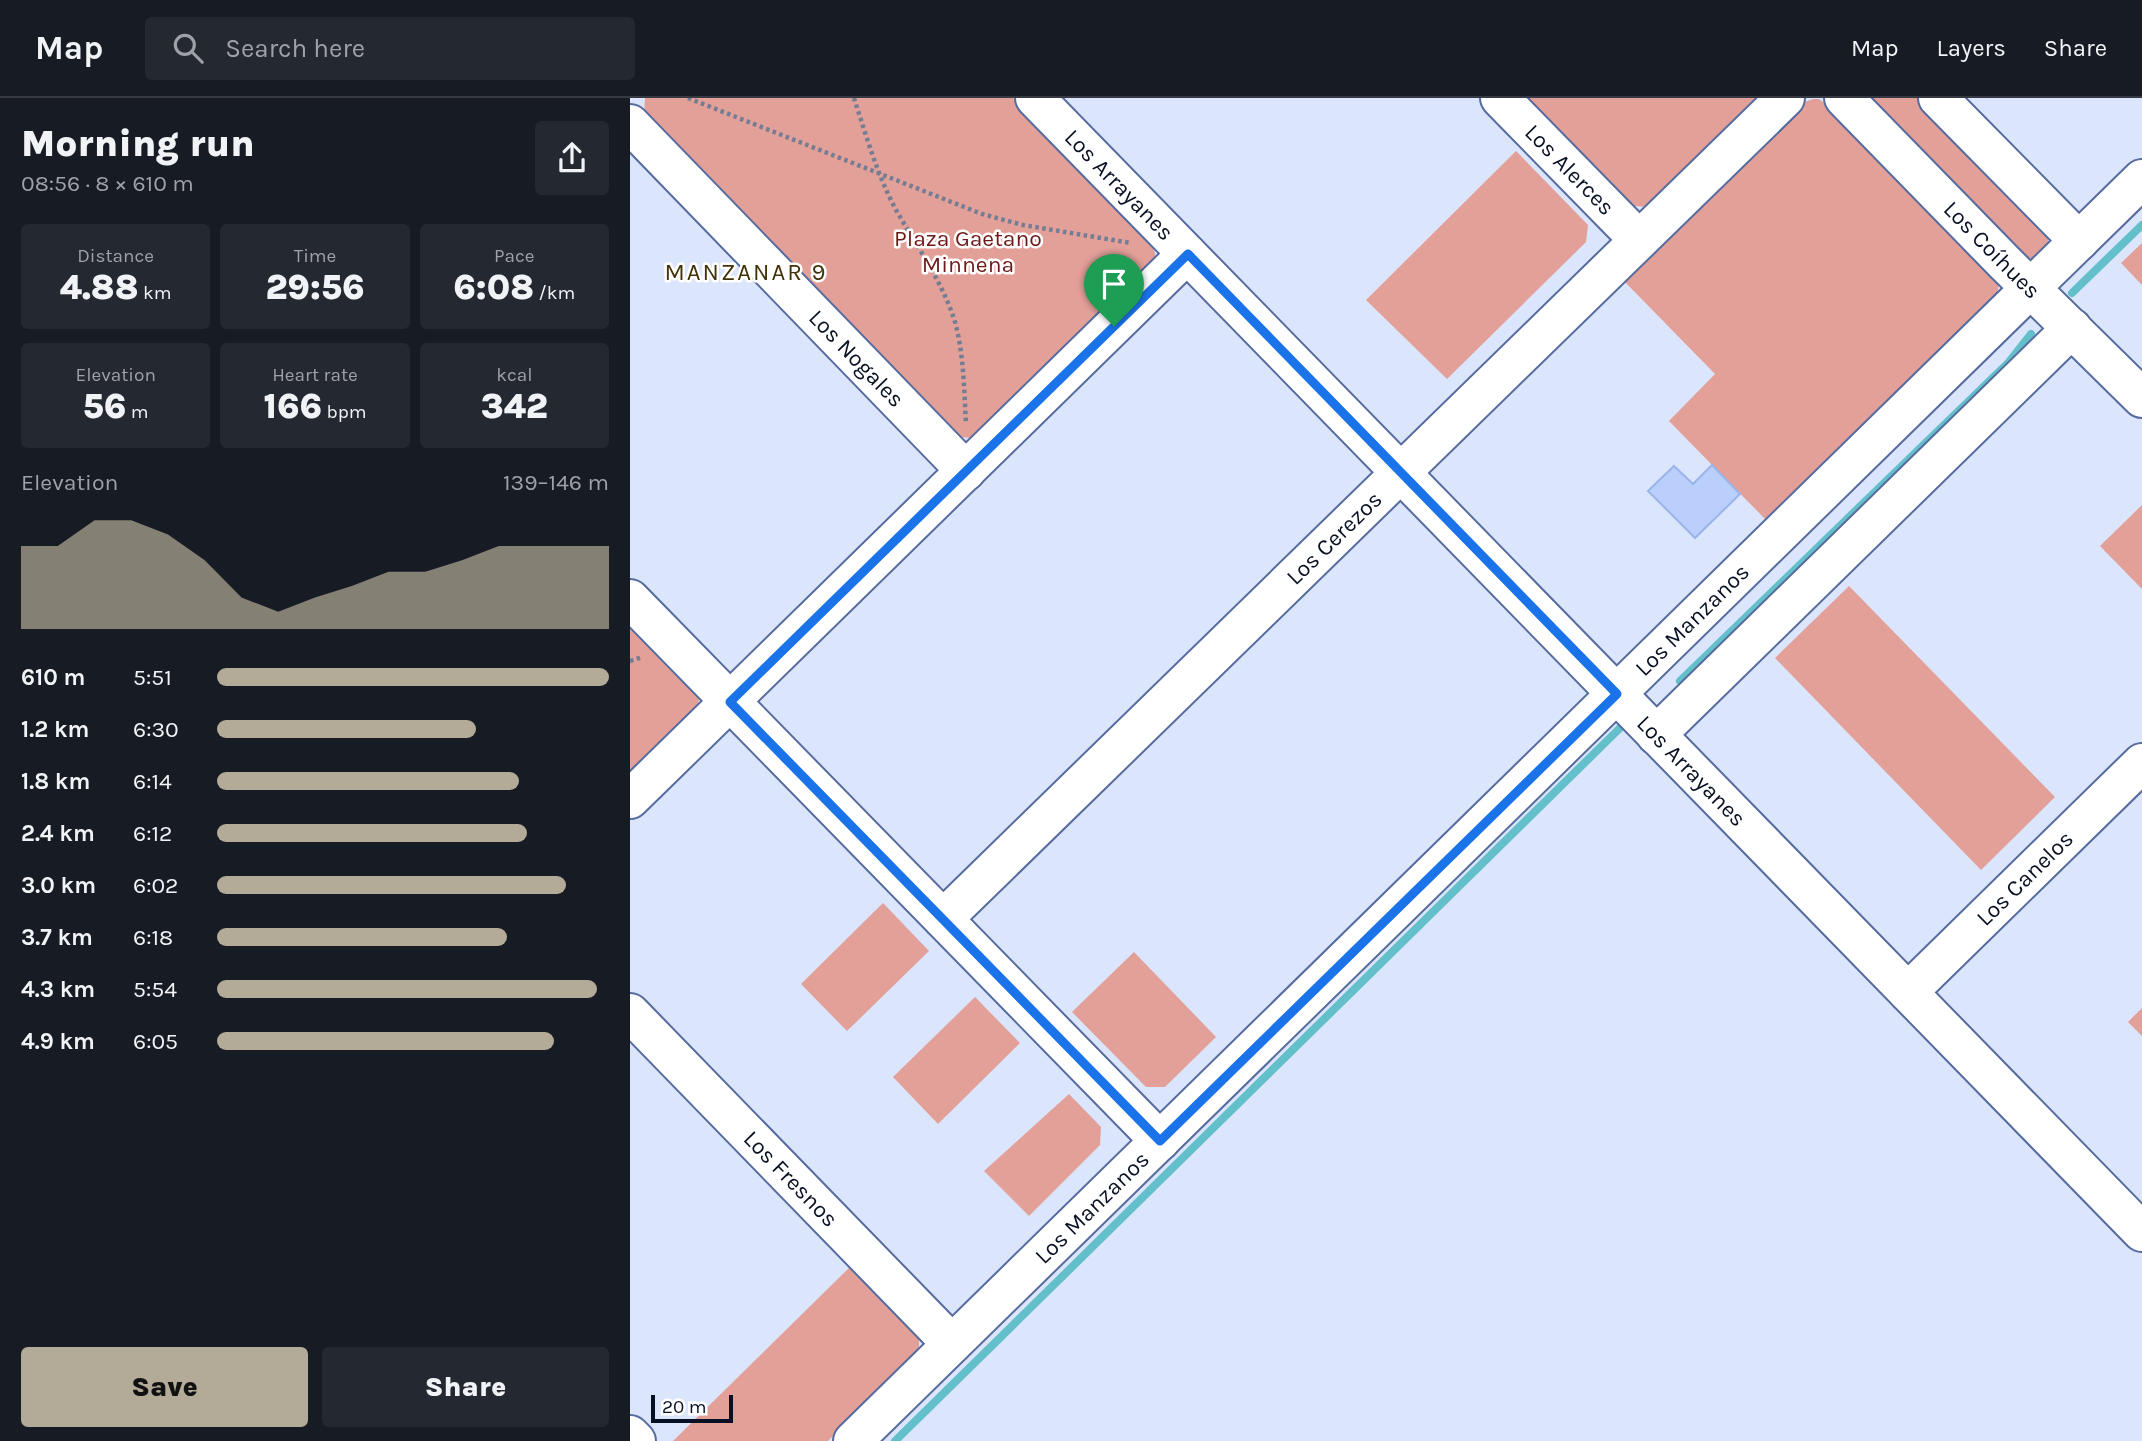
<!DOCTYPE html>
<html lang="en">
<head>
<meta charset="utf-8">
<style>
	:root { --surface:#171b24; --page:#242831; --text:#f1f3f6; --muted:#9ea1a6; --line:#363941; --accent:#b3ab97 }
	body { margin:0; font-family:Karla,sans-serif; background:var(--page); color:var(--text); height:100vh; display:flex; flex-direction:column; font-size:26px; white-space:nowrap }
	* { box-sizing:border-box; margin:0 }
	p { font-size:23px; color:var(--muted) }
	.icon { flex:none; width:38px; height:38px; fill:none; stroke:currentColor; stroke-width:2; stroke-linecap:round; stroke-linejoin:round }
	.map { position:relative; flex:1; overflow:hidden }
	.panel { display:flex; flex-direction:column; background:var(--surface); width:630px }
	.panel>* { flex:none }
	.scale { position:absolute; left:21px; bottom:18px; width:82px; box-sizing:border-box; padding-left:7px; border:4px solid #081023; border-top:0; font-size:19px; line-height:24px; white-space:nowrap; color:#081023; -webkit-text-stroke:5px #fff; paint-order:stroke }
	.pin { position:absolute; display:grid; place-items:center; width:60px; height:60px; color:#fff; margin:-72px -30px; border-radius:50% 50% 50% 0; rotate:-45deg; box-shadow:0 0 7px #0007 }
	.pin .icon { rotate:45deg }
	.round { display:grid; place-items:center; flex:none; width:74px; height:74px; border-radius:7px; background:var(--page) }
	.head { display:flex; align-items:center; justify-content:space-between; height:119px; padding:0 21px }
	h1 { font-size:38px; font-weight:800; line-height:52px }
	.stats { display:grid; grid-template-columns:repeat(3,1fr); gap:10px; height:119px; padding:7px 21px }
	.stats div { display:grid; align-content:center; border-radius:7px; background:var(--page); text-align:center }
	.stats b { font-size:35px; font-weight:800 }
	.stats small { font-size:19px; font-weight:400 }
	.stats p { font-size:19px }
	.chart { height:196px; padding:14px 21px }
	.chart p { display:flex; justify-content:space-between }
	.chart svg { width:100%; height:126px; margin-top:7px; fill:var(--accent); opacity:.7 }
	.action { display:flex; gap:14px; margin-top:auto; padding:14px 21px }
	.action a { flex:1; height:80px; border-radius:7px; background:var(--accent); color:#111; font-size:28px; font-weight:800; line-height:80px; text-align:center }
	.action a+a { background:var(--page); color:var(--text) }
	ul { padding:0 21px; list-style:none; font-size:23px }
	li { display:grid; grid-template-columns:112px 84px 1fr; align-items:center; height:52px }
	li i { height:18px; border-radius:9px; background:var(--accent) }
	header { display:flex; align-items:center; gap:42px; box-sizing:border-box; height:98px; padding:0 35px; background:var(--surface); border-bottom:2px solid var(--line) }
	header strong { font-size:33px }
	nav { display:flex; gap:38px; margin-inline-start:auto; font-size:24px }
	.search { width:490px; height:63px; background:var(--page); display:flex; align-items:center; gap:18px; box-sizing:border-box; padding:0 24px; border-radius:7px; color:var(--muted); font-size:26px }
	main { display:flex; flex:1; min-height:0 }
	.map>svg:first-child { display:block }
	.green { fill:#e2a099 }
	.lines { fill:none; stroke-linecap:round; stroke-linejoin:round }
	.stream { stroke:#63bfca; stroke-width:8 }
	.building { fill:#bacffc; stroke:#9bb4ea; stroke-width:2 }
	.minor-casing { stroke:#566b9e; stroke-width:42 }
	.path { stroke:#747d92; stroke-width:4.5; stroke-dasharray:3.5 3.5; stroke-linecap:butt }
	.minor { stroke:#fff; stroke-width:38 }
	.route-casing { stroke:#fff; stroke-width:14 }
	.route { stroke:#1a73e8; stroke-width:9 }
	.labels { text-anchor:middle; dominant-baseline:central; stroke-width:5; stroke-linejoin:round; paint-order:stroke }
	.street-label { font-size:23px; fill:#081023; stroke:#fff }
	.park-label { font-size:23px; fill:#6e1918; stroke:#fff }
	.neighbourhood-label { font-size:24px; letter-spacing:2px; fill:#423209; stroke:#fff }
</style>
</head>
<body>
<header>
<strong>Map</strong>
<div class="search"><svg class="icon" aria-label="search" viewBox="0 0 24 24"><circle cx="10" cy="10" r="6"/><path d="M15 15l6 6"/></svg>Search here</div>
<nav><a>Map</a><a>Layers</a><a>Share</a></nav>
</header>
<main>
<section class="panel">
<div class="head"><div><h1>Morning run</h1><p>08:56 · 8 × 610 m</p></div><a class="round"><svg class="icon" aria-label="share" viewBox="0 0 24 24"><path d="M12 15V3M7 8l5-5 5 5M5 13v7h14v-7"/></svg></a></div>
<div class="stats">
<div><p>Distance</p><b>4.88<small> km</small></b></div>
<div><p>Time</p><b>29:56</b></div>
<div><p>Pace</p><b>6:08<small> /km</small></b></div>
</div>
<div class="stats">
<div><p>Elevation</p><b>56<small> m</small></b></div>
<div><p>Heart rate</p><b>166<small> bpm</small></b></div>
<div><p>kcal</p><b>342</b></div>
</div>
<div class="chart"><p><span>Elevation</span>139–146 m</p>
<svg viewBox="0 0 160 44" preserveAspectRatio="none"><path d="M0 44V15L10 15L20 6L30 6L40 11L50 20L60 33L70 38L80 33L90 29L100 24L110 24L120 20L130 15L140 15L150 15L160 15V44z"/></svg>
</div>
<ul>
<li><b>610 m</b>5:51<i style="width:100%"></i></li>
<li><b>1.2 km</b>6:30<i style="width:66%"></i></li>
<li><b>1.8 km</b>6:14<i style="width:77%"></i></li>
<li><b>2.4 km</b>6:12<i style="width:79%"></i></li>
<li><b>3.0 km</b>6:02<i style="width:89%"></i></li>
<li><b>3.7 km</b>6:18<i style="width:74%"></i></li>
<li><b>4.3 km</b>5:54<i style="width:97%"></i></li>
<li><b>4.9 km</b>6:05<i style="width:86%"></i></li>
</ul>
<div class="action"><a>Save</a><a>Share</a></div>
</section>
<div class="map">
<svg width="1512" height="1343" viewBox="0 0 1512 1343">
	<rect width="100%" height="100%" fill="#dbe5fc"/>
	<g class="green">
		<path d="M15,0h368l139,144 4,16 -183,180 -16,-1 -313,-323z"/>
		<path d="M895,0h237l-115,109 -13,-1 -6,-4z"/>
		<path d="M1234,0h55l127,130 3,16 -14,14h-10z"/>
		<path d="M1183,1h6l9,7 171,177 -2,12 -229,227 -99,-101 46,-47 -93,-95 180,-176z"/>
		<path d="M886,53l72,74 -2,17 -139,137 -81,-79z"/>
		<path d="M1512,145v42l-21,-22z"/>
		<path d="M1512,407v84l-42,-43z"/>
		<path d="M1219,488l206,211 -74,73 -206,-212z"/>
		<path d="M0,523l69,76 -1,11 -68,68z"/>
		<path d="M253,805l46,48 -82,80 -46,-47z"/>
		<path d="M504,854l82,85 -51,50h-19l-74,-75z"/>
		<path d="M345,899l45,46 -82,81 -45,-47z"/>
		<path d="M1512,910v28l-14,-14z"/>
		<path d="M439,996l32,33 -1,18 -71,71 -45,-45z"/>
		<path d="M222,1167l67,71v11l-7,10 -84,84h-155z"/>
	</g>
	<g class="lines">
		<g class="stream">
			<path d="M1442,195l70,-68"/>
			<path d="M1050,583l329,-319 22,-28"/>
			<path d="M265,1343l727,-715"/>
		</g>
	</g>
	<path class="building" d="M1082,367l28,29 -45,44 -47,-47 26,-25 19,18z"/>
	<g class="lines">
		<defs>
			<g id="minor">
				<path id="s1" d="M405,0l1107,1134"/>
				<path id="s2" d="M870,0l139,142"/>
				<path id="s3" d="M1214,0l161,165 137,135"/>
				<path d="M1308,0l141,143"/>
				<path id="s4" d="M0,26l336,347"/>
				<path d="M0,501l530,542"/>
				<path d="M1026,637l416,-407"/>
				<path d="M0,701l557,-545"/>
				<path id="s5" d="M313,821l842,-821"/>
				<path id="s6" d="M1278,894l234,-229"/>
				<path id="s7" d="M0,915l322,331"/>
				<path d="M0,1337l6,6"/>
				<path id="s8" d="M223,1343l1289,-1262"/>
			</g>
		</defs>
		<use href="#minor" class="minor-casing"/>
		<g class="path">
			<path d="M58,0l294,116 41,11 108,18"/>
			<path d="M224,0c12,37 23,76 41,110 21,38 47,72 60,114 9,33 9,68 11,102"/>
			<path d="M0,563l13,-4"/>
		</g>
		<use href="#minor" class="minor"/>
	</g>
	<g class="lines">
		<defs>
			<path id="route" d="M558,156l429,440 -457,447 -430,-439z"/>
		</defs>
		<use href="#route" class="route-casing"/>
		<use href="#route" class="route"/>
	</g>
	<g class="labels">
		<g class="street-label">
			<text stroke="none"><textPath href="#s2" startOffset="100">Los Alerces</textPath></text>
			<text stroke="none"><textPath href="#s1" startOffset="121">Los Arrayanes</textPath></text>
			<text stroke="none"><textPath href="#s3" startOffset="212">Los Coíhues</textPath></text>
			<text stroke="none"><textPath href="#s4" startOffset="326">Los Nogales</textPath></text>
			<text stroke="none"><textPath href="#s5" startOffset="546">Los Cerezos</textPath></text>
			<text stroke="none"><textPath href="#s8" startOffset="1174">Los Manzanos</textPath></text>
			<text stroke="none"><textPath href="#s1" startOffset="940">Los Arrayanes</textPath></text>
			<text stroke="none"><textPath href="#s6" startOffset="163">Los Canelos</textPath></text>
			<text stroke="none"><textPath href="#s7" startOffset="231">Los Fresnos</textPath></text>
			<text stroke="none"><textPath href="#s8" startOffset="334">Los Manzanos</textPath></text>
		</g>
		<g class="park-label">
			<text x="338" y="140">Plaza Gaetano<tspan x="338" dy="26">Minnena</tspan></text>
		</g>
		<g class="neighbourhood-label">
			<text x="116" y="174">MANZANAR 9</text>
		</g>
	</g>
</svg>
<div class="scale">20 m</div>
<div class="pin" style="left:484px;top:228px;background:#1e9e55"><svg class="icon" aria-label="arrive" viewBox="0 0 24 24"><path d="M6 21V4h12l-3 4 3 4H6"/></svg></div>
</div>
</main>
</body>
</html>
